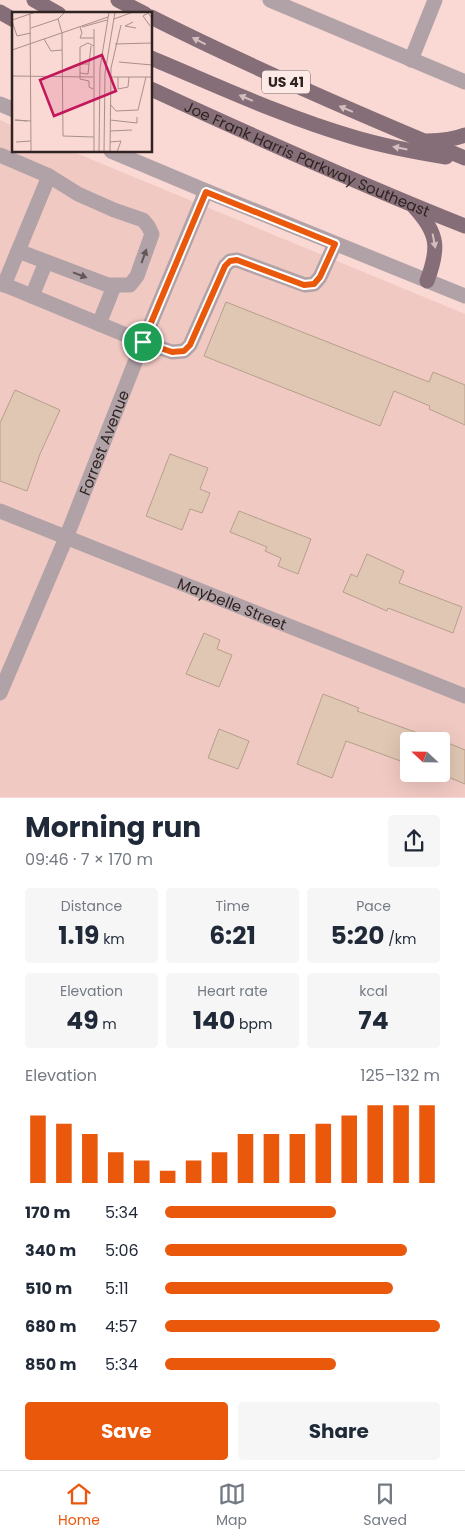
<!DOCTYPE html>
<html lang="en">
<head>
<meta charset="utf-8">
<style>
	:root { --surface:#fff; --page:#f6f6f7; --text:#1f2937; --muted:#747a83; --line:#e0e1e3; --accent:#ea580c }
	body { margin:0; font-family:Poppins,sans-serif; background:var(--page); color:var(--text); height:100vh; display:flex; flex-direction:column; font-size:19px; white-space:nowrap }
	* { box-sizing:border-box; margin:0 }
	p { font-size:16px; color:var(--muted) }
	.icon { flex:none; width:28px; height:28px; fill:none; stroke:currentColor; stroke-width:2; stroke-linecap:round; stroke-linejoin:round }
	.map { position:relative; height:798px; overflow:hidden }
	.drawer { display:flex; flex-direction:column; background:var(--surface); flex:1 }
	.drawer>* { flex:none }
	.needle { width:32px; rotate:292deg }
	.controls { position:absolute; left:400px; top:732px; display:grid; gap:10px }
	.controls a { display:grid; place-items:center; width:50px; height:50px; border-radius:5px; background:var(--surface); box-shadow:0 5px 20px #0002; font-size:25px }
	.pin { position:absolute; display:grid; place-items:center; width:42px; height:42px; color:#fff; margin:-21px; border:2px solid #fff; border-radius:50%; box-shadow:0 1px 5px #0007 }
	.round { display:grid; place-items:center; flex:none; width:52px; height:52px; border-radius:5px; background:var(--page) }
	.headline { display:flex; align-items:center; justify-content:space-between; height:85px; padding:0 25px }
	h1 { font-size:28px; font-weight:700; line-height:38px }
	.metrics { display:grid; grid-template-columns:repeat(3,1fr); gap:8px; height:85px; padding:5px 25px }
	.metrics div { display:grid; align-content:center; border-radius:5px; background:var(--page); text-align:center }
	.metrics b { font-size:25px; font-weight:700 }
	.metrics small { font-size:14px; font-weight:400 }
	.metrics p { font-size:14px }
	.chart { height:140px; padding:10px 25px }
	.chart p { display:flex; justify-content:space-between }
	.chart svg { width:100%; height:90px; margin-top:5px; stroke:var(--accent); stroke-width:6 }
	.primary-button { display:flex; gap:10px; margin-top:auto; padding:10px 25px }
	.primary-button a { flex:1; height:58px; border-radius:5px; background:var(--accent); color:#fff; font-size:20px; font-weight:700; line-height:58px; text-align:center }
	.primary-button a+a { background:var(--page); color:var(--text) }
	ul { padding:0 25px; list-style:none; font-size:16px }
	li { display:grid; grid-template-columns:80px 60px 1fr; align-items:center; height:38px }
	li i { height:12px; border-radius:6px; background:var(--accent) }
	.tabs { display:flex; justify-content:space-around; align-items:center; height:70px; border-top:1px solid var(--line); background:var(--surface); font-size:14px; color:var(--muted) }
	.tabs a { display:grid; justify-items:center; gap:2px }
	.tabs .on { color:var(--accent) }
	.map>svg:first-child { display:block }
	.built { fill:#f1c9c3; fill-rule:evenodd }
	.building { fill:#dfc7b3; stroke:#b69f8c }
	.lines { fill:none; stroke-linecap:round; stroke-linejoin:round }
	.minor { stroke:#b0a2a7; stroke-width:15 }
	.major { stroke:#856e77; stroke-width:15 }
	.oneway { fill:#d3bebf }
	.oneway2 { fill:#635657 }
	.route-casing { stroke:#fff; stroke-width:10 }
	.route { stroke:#ea580c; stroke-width:6 }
	.labels { text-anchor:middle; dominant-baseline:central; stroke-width:5; stroke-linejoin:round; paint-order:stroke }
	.shield { fill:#fde9e6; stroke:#6e5f5d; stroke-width:1 }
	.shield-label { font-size:14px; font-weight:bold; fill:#302422 }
	.street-label { font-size:15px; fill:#302422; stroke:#fde9e6 }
	.inset-road { fill:none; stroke:#a9908c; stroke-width:1 }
	.view { fill:#c2185b; fill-opacity:0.15; stroke:#c2185b; stroke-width:2.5 }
	.inset-edge { fill:none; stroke:#302422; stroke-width:2.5 }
</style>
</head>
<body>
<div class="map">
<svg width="465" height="798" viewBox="0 0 465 798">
	<rect width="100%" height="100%" fill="#fad8d3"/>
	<path class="built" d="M0,120l14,7v24h57l394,163v483h-465zM409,741h32v33h-32z"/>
	<g class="building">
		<path d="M226,302l203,80 4,-10 32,13v40l-36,-16 1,-3 -36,-15 -14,35 -176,-70z"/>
		<path d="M15,390l45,20 -20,44 -13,37 -27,-10v-58z"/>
		<path d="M170,454l38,14 -8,21 10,4 -8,20 -12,-4 -8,21 -36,-14z"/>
		<path d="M239,511l72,28 -13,35 -20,-8 3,-8 -16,-7 2,-4 -37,-15z"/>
		<path d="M367,554l37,17 -5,12 63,24 -9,26 -65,-25 -1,3 -44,-19 8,-18 6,3z"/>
		<path d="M204,633l16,7 -3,9 15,6 -13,32 -33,-13z"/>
		<path d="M323,694l36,14 -2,3 83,30h-31v19l-3,3 -60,-22 -14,37 -35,-14z"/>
		<path d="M219,729l30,12 -11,28 -30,-11z"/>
		<path d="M441,742l6,2 1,-1 17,7v34l-24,-10z"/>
	</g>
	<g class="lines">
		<g class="minor">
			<path d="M270,0l195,82"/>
			<path d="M411,60l24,-60"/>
			<path d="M0,104l14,6"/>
			<path d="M111,151l95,40 259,105"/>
			<path d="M0,155l49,21 -45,109"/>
			<path d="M18,251l90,34h22l7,-9 15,-42 -4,-8 -5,-6 -29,-10 -36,-16 -29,-18"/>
			<path d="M0,283l143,59 29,10 12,-1 6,-6 35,-79 5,-5 7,-1 68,25 9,-1 6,-7 15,-33"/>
			<path d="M32,296l14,-34"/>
			<path d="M99,324l15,-38"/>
			<path id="s1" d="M0,511l465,185"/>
			<path id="s2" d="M0,693l66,-155 77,-196 63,-151"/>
		</g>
		<g class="major">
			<path d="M34,0l25,14"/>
			<path d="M118,0l27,14"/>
			<path d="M0,12l14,8"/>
			<path d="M151,17c103,52 208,97 314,141"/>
			<path d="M151,58c67,28 133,59 202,79 30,9 62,15 93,20"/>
			<path id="s3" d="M151,89c104,48 208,95 314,137"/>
			<path d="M427,141c14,0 26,-1 38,-6"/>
			<path d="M415,208c24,26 24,41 12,73"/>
		</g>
	</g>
	<defs><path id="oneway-solid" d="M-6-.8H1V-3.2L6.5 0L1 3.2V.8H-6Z" transform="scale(1.25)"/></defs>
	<g class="oneway">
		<use href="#oneway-solid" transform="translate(199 41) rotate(-153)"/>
		<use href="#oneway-solid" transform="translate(246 98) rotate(-157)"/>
		<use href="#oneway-solid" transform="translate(346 109) rotate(-157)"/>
		<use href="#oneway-solid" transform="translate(400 148) rotate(-169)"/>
		<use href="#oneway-solid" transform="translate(434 241) rotate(79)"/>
	</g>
	<g class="oneway2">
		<use href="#oneway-solid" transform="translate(144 256) rotate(-70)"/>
		<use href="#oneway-solid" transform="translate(80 275) rotate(21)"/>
	</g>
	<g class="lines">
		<defs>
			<path id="route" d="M206,192l129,52 -15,33 -6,7 -10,1 -67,-25 -7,1 -5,5 -35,79 -6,6 -12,1 -29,-10z"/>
		</defs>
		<use href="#route" class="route-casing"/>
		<use href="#route" class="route"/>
	</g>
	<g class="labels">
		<rect class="shield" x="262" y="70.5" width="48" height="23" rx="4"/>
		<g class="shield-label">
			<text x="286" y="82">US 41</text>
		</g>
		<g class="street-label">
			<text stroke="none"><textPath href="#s3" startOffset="171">Joe Frank Harris Parkway Southeast</textPath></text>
			<text stroke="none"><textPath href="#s2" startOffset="271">Forrest Avenue</textPath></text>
			<text stroke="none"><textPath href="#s1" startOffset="250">Maybelle Street</textPath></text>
		</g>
	</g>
	<g transform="translate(12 12)">
		<rect width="140" height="140" fill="#fad8d3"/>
		<path class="inset-road" d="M18,0l1,140M46,7l4,14 1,103 31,1M102,7l19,-7M0,8l24,-8M0,9l5,15 14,-3M121,10l-8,4 11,2M138,14l-7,-10 5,-3 4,5M68,15l2,6 -2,5h14M70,15l25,-7M19,16l27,-9 7,-7M32,27l7,12 11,-1M103,32l37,-1M0,38l96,-33M107,50l33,3M68,52h9l2,-18M68,61l8,1 1,-10M0,64l81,1M98,65h42M106,65v12l10,-2 1,-10M81,77l-4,-2v-6l-9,-2v-32l8,-4 6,3M98,92l6,7 22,-1 8,-33M98,108l27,3v-6M15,109l-12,-1 16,1M98,119l22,-1M4,130l15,-1M98,130l11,-1 -4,11M82,140v-123M87,140l1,-84 9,-56M92,140l1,-79 10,-61M98,140l1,-84 10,-43"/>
		<path class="view" d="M90,43l14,36 -62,25 -14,-36z"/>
		<rect width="140" height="140" class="inset-edge"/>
	</g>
</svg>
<div class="controls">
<a><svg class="needle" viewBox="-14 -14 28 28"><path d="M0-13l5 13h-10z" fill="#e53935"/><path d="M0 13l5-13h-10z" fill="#747a83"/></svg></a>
</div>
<div class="pin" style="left:143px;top:342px;background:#1e9e55"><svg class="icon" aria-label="arrive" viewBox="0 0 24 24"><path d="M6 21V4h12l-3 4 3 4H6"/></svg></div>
</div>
<section class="drawer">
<div class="headline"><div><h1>Morning run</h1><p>09:46 · 7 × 170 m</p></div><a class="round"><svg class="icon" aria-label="share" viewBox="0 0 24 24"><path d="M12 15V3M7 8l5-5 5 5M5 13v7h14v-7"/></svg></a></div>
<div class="metrics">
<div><p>Distance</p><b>1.19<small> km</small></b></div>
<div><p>Time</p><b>6:21</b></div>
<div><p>Pace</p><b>5:20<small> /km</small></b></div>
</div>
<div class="metrics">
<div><p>Elevation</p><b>49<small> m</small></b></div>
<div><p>Heart rate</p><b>140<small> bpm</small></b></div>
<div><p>kcal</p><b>74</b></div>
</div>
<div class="chart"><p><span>Elevation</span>125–132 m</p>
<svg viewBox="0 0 160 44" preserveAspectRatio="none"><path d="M5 44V11M15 44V15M25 44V20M35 44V29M45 44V33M55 44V38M65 44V33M75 44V29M85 44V20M95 44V20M105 44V20M115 44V15M125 44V11M135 44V6M145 44V6M155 44V6"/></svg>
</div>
<ul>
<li><b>170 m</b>5:34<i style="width:62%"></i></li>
<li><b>340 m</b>5:06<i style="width:88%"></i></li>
<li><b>510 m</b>5:11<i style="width:83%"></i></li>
<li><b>680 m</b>4:57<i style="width:100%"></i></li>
<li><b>850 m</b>5:34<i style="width:62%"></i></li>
</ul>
<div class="primary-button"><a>Save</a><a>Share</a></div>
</section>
<nav class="tabs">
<a class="on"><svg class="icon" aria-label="home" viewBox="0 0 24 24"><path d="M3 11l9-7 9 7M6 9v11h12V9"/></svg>Home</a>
<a><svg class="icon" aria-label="map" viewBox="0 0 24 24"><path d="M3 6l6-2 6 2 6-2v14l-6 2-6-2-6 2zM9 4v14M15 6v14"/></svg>Map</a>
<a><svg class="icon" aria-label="saved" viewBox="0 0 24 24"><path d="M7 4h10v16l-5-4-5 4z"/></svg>Saved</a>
</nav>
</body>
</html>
